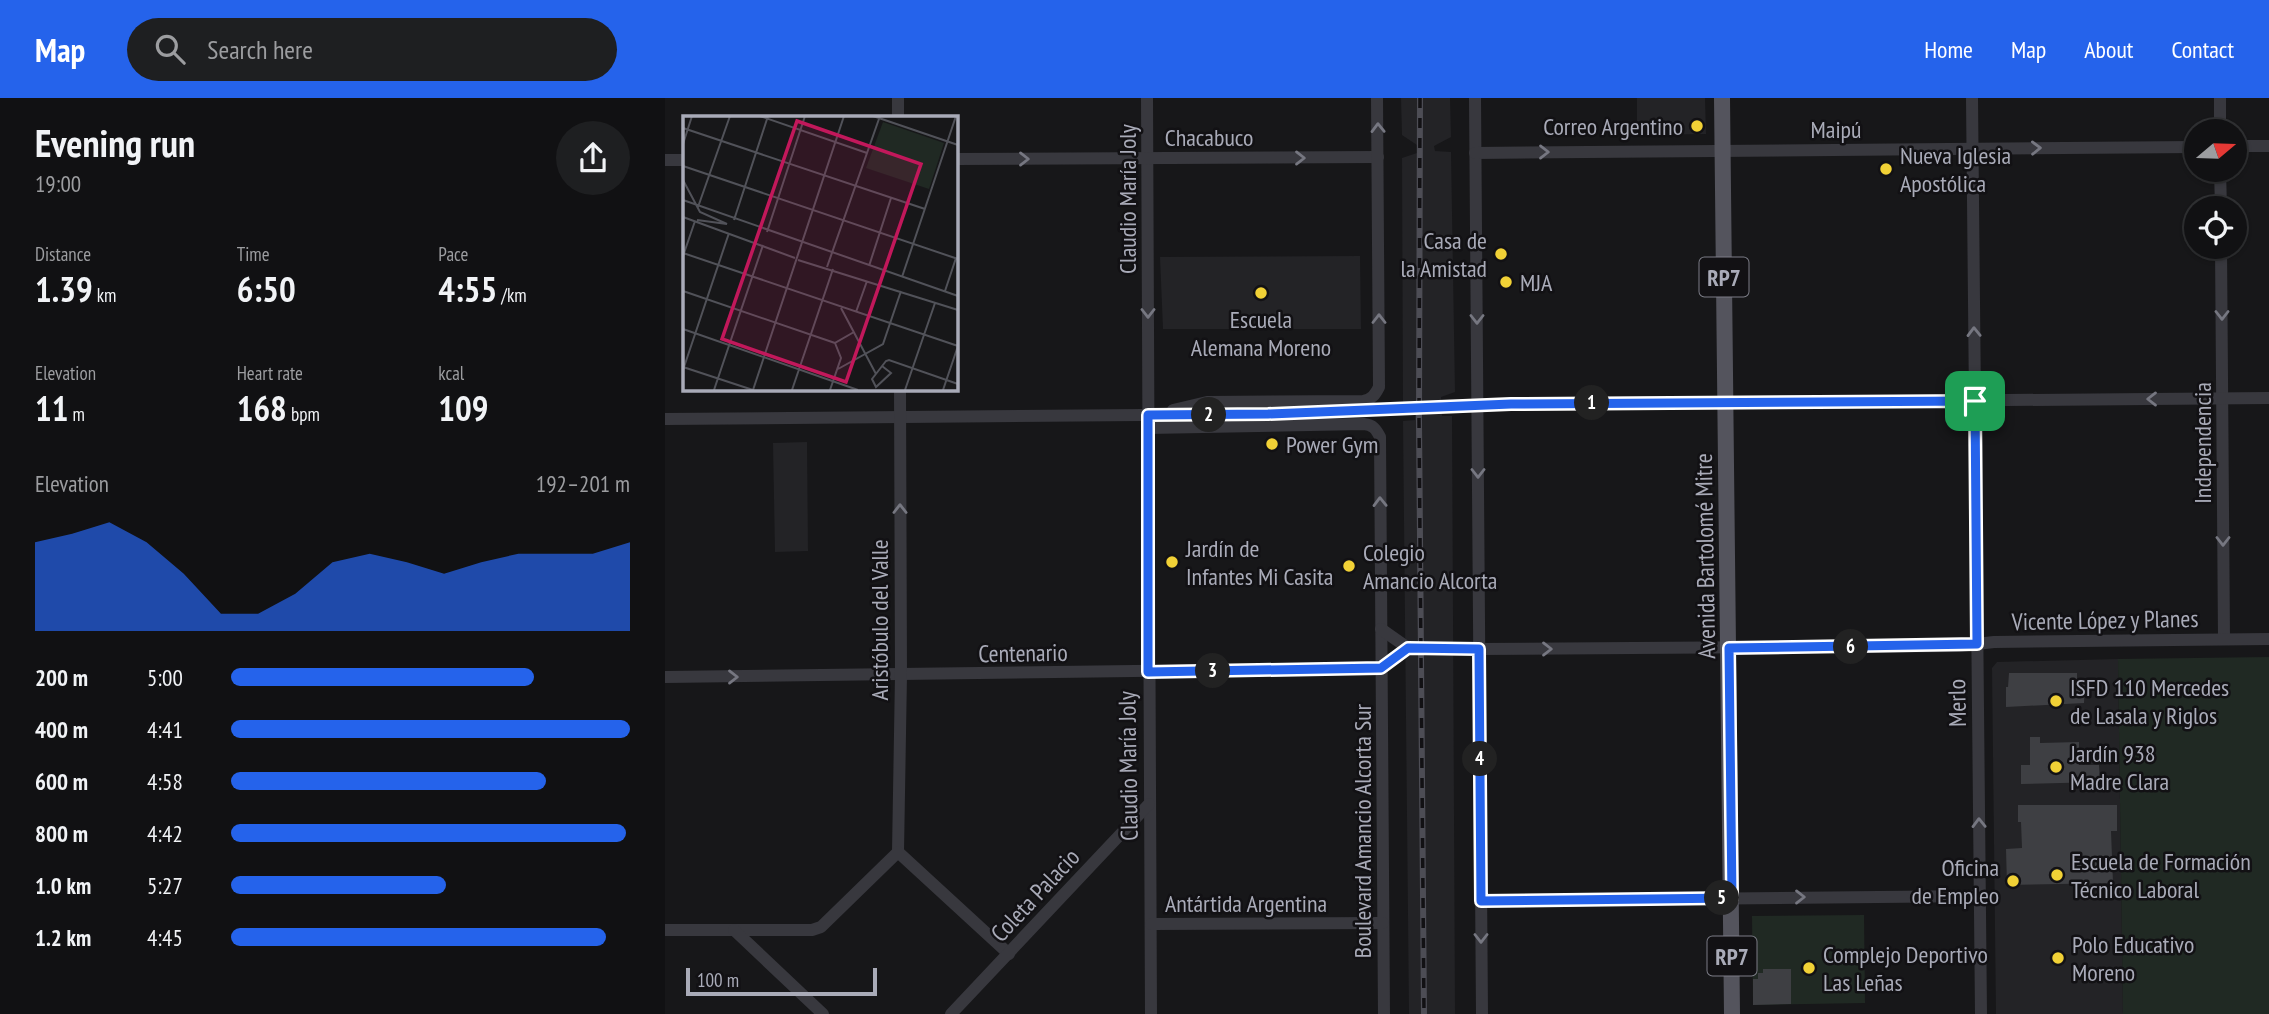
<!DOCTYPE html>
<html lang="en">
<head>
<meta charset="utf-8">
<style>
	:root { --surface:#111113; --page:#1e1f21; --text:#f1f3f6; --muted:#9c9da0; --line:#303133; --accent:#2563eb }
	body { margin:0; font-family:"PT Sans Narrow",sans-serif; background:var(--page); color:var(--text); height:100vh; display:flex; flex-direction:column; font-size:26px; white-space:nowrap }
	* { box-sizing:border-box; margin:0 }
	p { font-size:23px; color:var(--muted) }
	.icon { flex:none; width:38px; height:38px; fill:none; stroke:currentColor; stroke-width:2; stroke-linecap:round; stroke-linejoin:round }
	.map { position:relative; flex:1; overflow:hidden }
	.drawer { display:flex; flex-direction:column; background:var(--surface); width:665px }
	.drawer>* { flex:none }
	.needle { width:46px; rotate:71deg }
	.fabs { position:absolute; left:1519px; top:21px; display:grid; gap:14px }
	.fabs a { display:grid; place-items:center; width:63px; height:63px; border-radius:50%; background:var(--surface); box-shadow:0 2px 5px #0004,0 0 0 2px var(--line); font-size:35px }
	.scale { position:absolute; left:21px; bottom:18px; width:191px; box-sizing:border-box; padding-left:7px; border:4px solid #a9abb8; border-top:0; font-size:19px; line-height:24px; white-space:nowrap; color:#a9abb8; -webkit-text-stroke:5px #121114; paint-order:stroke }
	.pin { position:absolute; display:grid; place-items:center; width:60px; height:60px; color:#fff; margin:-30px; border-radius:14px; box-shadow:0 4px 10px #0006 }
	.km { position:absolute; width:35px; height:35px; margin:-18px; border-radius:50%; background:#222; color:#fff; font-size:19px; line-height:35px; text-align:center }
	.round { display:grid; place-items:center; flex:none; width:74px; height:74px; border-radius:37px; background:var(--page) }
	.overview { display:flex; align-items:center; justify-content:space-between; height:119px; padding:0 35px }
	h1 { font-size:38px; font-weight:700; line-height:52px }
	.metrics { display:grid; grid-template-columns:repeat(3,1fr); gap:10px; height:119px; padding:7px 35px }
	.metrics div { display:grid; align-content:center }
	.metrics b { font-size:35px; font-weight:700 }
	.metrics small { font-size:19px; font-weight:400 }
	.metrics p { font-size:19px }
	.chart { height:196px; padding:14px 35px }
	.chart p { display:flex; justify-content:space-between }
	.chart svg { width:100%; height:126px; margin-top:7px; fill:var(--accent); opacity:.7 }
	ul { padding:0 35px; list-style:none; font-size:23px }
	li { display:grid; grid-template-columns:112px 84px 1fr; align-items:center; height:52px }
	li i { height:18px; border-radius:9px; background:var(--accent) }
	header { display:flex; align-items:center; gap:42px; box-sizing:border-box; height:98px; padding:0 35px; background:var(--accent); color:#fff }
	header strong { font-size:33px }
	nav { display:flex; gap:38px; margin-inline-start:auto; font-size:24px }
	.search { width:490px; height:63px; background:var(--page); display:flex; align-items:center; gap:18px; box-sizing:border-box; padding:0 24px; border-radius:38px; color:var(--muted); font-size:26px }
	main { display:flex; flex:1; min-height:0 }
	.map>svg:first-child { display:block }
	.built { fill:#232326 }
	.green { fill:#202923 }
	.building { fill:#3e3f43 }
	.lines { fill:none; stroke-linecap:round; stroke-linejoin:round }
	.minor { stroke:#38383e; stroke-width:12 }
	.major { stroke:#54545d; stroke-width:16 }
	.rail-casing { stroke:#4d4d55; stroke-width:6 }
	.rail { stroke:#121114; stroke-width:3.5; stroke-dasharray:10; stroke-linecap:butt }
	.oneway { stroke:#767781 }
	.route-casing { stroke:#fff; stroke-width:14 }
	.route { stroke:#2563eb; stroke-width:9 }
	.poi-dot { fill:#f1d136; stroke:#121114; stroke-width:2.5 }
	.labels { text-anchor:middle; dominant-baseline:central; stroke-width:5; stroke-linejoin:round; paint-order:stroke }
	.shield { fill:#121114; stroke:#7c7d87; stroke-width:2 }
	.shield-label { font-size:23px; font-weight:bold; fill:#a9abb8 }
	.poi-label { font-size:24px; fill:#a9abb8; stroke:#121114; text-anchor:start }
	.street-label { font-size:24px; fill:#a9abb8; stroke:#121114 }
	.inset-road { fill:none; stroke:#515259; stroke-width:2 }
	.view { fill:#c2185b; fill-opacity:0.15; stroke:#c2185b; stroke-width:3.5 }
	.inset-edge { fill:none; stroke:#a9abb8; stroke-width:3.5 }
</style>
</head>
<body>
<header>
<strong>Map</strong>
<div class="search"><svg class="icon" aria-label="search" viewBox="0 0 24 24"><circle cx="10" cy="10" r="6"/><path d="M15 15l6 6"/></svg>Search here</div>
<nav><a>Home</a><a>Map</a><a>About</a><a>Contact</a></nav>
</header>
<main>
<section class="drawer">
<div class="overview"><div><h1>Evening run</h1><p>19:00</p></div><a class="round"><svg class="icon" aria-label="share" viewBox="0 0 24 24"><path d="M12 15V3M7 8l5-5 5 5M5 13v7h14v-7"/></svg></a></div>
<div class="metrics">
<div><p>Distance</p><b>1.39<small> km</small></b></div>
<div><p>Time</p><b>6:50</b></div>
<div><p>Pace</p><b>4:55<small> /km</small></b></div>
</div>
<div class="metrics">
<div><p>Elevation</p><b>11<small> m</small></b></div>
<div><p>Heart rate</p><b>168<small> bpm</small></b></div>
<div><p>kcal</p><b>109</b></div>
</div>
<div class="chart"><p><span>Elevation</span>192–201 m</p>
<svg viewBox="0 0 160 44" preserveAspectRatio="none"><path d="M0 44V13L10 10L20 6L30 13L40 24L50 38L60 38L70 31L80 20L90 17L100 20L110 24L120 20L130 17L140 17L150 17L160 13V44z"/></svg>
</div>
<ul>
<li><b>200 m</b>5:00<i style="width:76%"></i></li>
<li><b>400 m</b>4:41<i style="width:100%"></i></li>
<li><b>600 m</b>4:58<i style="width:79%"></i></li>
<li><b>800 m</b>4:42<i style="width:99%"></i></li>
<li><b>1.0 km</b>5:27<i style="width:54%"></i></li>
<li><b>1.2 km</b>4:45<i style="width:94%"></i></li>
</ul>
</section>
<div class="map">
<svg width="1604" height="916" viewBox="0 0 1604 916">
	<rect width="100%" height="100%" fill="#171719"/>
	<g class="built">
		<path d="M736,0h49l1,39 -17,9 1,5 16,1 4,240 -14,5 1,19h10l3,598h-46l-6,-593 12,-1v-17l-12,1 -1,-246 15,-5v-8l-15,-10z"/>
		<path d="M972,0h68l1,36 -69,1z"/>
		<path d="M695,158l1,73h-198l-3,-72z"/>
		<path d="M142,344l1,109 -33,1 -2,-109z"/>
		<path d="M1453,561l5,355h-127l-4,-346 5,-6z"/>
	</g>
	<g class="green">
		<path d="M1604,559v357h-146l-5,-355z"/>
		<path d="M1199,817l1,88 -112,2 -1,-89z"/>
	</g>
	<g class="building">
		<path d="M1344,575h68v11l8,-1 -1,20 -78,4v-20h2z"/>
		<path d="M1365,639h10v6l39,-1v23h20l1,17 -79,2v-19h9z"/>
		<path d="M1353,707h99v26h-6l2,52 -106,2 -1,-36 16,-1 -1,-26h-3z"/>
		<path d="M1098,871h28v35l-38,1v-26h5v-6h5z"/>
	</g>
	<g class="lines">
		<g class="minor">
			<path d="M233,0v19"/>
			<path d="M482,0l4,916"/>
			<path d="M810,0l7,916"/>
			<path d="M1307,0l9,916"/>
			<path d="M1555,0v33"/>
			<path d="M1570,48h34"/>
			<path d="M810,55l721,-6"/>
			<path d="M290,61l423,-2"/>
			<path d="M0,62h19"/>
			<path d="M1555,72l1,38"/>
			<path d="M1556,149l3,392"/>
			<path d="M508,312l34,-8 156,-1c9,-2 12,-6 16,-14l-2,-289"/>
			<path d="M0,321l603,-5 243,-10 758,-6"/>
			<path d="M483,330l216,-4c9,1 12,5 16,13l4,577"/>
			<path d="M716,531l27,19 71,1 480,-3 35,-4 275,-3"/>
			<path d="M716,570l27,-20"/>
			<path d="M0,579l716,-9"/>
			<path d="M233,754l3,-177 -1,-287"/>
			<path d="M816,803l499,-5"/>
			<path d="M486,826l232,-1"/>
			<path d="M0,832h147l9,-3 77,-75 111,102"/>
			<path d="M69,832l89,84"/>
			<path d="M286,916l198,-210"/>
		</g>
		<path class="major" d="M1057,0l10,916"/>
		<defs>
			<path id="rail" d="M755,0l-1,322 5,594"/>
		</defs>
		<use href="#rail" class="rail-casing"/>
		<use href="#rail" class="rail"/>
	</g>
	<defs><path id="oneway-chevron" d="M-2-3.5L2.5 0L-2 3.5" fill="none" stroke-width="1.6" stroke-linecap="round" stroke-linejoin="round" transform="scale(1.75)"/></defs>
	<g class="oneway">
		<use href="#oneway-chevron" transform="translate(713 30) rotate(-91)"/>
		<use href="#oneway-chevron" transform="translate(1371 50) rotate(-1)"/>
		<use href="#oneway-chevron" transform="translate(879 54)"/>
		<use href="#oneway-chevron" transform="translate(635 60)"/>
		<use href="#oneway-chevron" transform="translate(359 61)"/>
		<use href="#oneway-chevron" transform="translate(483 215) rotate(90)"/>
		<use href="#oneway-chevron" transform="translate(1557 217) rotate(90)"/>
		<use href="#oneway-chevron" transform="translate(714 221) rotate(-90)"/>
		<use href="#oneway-chevron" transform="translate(812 221) rotate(90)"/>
		<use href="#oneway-chevron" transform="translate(1309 234) rotate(-91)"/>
		<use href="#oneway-chevron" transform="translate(1487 301) rotate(180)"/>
		<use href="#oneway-chevron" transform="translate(813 375) rotate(90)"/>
		<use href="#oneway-chevron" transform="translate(715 404) rotate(-91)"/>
		<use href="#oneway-chevron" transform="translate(235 411) rotate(-90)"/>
		<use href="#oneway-chevron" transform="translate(1558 443) rotate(90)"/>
		<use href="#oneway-chevron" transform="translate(882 551)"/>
		<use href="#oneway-chevron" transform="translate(68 579)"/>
		<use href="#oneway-chevron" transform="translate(1314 725) rotate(-91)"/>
		<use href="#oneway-chevron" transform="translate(1135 799)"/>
		<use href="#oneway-chevron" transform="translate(816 840) rotate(90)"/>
	</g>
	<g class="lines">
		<defs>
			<path id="route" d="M1310,303l2,243 -248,4 3,250 -251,3 -2,-252 -71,-1 -27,20 -233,4v-257l120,-1 243,-10z"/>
		</defs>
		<use href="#route" class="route-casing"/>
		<use href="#route" class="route"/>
	</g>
	<g class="poi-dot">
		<circle cx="1032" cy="28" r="7"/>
		<circle cx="1221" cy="71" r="7"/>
		<circle cx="836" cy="156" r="7"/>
		<circle cx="841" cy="184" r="7"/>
		<circle cx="596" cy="195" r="7"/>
		<circle cx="607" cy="346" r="7"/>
		<circle cx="507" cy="464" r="7"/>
		<circle cx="684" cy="468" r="7"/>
		<circle cx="1391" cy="603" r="7"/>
		<circle cx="1391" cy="669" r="7"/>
		<circle cx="1392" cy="777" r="7"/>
		<circle cx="1348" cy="783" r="7"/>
		<circle cx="1393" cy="860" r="7"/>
		<circle cx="1144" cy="870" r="7"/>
	</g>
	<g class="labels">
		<g class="shield">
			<rect x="1034.5" y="159.5" width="49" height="39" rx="5"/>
			<rect x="1042.5" y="838.5" width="49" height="39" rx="5"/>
		</g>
		<g class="shield-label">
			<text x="1059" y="179">RP7</text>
			<text x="1067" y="858">RP7</text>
		</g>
		<g class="poi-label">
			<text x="1018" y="28" text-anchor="end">Correo Argentino</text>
			<text x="1235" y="57">Nueva Iglesia<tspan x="1235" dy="28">Apostólica</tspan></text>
			<text x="822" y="142" text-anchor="end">Casa de<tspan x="822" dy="28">la Amistad</tspan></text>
			<text x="855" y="184">MJA</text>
			<text x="596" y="221" text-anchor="middle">Escuela<tspan x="596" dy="28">Alemana Moreno</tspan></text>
			<text x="621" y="346">Power Gym</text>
			<text x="521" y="450">Jardín de<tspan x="521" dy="28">Infantes Mi Casita</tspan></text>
			<text x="698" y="454">Colegio<tspan x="698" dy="28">Amancio Alcorta</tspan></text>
			<text x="1405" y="589">ISFD 110 Mercedes<tspan x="1405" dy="28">de Lasala y Riglos</tspan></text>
			<text x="1405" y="655">Jardín 938<tspan x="1405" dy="28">Madre Clara</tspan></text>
			<text x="1406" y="763">Escuela de Formación<tspan x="1406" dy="28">Técnico Laboral</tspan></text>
			<text x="1334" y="769" text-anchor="end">Oficina<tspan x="1334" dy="28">de Empleo</tspan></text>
			<text x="1407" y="846">Polo Educativo<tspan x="1407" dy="28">Moreno</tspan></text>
			<text x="1158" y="856">Complejo Deportivo<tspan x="1158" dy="28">Las Leñas</tspan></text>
		</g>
		<g class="street-label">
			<text x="1171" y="31">Maipú</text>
			<text x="544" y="39">Chacabuco</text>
			<text transform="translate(462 101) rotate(-90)">Claudio María Joly</text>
			<text transform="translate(1537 345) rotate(-90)">Independencia</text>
			<text transform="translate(1040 458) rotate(-91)">Avenida Bartolomé Mitre</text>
			<text transform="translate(214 522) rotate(-90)">Aristóbulo del Valle</text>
			<text transform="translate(1440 522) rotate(-1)">Vicente López y Planes</text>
			<text transform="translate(358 555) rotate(-1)">Centenario</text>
			<text transform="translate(1292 605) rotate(-91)">Merlo</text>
			<text transform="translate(463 668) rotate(-91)">Claudio María Joly</text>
			<text transform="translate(697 733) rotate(-90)">Boulevard Amancio Alcorta Sur</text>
			<text transform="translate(370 797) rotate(-47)">Coleta Palacio</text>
			<text x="581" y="805">Antártida Argentina</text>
		</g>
	</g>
	<g transform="translate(18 18)">
		<rect width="275" height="275" fill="#171719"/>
		<path d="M200,6l61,21 -15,46 -63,-21z" fill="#202923"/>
		<path class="inset-road" d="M77,0l107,37M190,0l85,29M0,12l242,81M0,28l9,-28M0,50l275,93M0,64l17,32 27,12 -30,-4M0,84l275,96M15,91l32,-91M0,101l112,41M51,104l34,-104M84,116l38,-116M0,137l275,93M0,140l12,-35M115,144l160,50M186,150l22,-68M144,151l53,-151M219,161l54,-161M0,175l152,52M262,175l11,-33M158,192l35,66M173,196l11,-31M0,213l175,61M199,250l9,7 -15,14 -4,-8 14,-18 3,-1 69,24M0,251l70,23M155,253l45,-25 18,-53M0,254l46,-137M31,274l49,-145M70,274l91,-274M109,274l41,-121M147,274l11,-32 -6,-15 19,-11M222,274l30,-87M260,274l15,-44"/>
		<path class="view" d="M114,5l124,43 -75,218 -124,-43z"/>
		<rect width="275" height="275" class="inset-edge"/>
	</g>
</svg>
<div class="fabs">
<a><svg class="needle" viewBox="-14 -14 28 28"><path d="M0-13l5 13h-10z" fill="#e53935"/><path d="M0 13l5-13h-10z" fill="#9c9da0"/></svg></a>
<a><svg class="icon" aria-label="locate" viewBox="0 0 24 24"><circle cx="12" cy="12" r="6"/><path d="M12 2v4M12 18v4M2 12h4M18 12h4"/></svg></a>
</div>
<div class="scale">100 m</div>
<div class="pin" style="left:1310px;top:303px;background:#1e9e55"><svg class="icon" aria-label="arrive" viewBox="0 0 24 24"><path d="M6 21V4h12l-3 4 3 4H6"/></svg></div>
<b class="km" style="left:927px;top:305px">1</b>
<b class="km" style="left:544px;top:317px">2</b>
<b class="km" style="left:548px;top:573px">3</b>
<b class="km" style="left:815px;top:661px">4</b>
<b class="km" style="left:1057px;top:800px">5</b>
<b class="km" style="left:1186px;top:549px">6</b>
</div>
</main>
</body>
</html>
